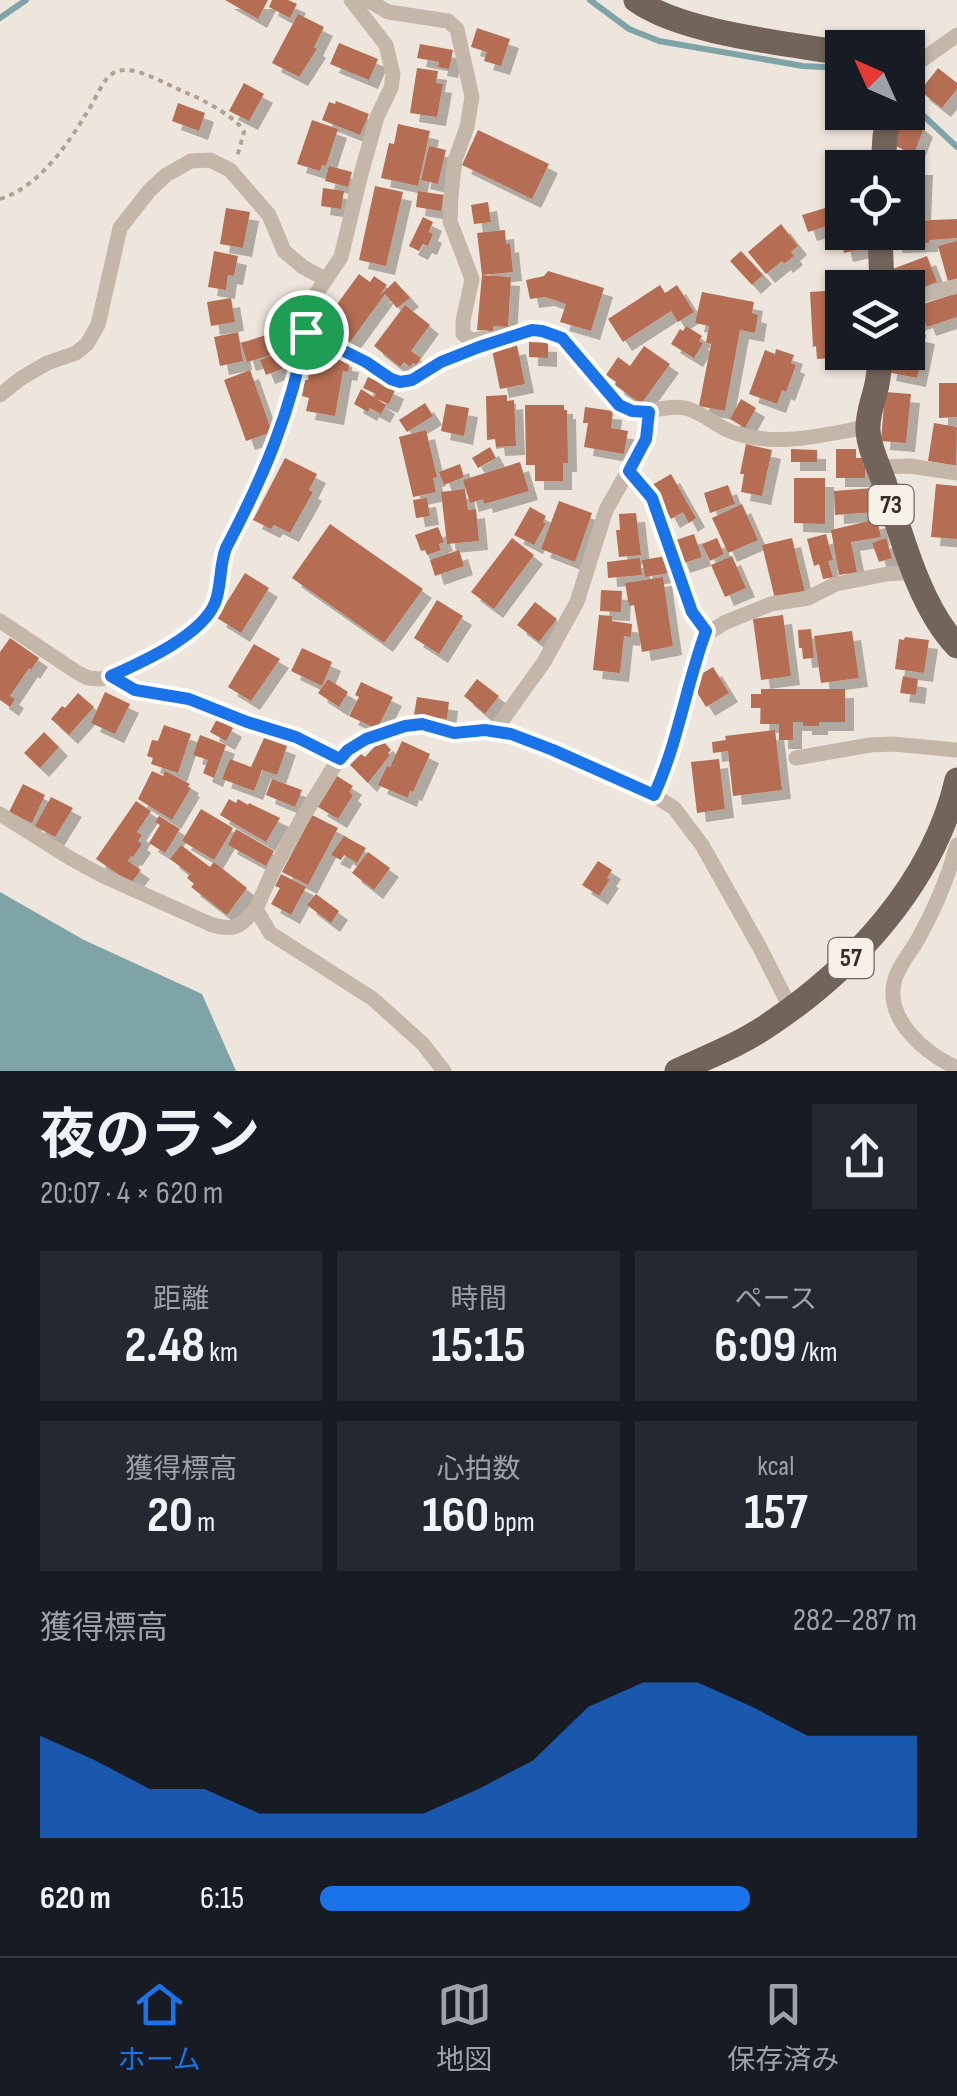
<!DOCTYPE html>
<html lang="ja">
<head>
<meta charset="utf-8">
<style>
	:root { --surface:#171b24; --page:#242831; --text:#f1f3f6; --muted:#9ea1a6; --line:#363941; --accent:#1a73e8 }
	body { margin:0; font-family:"Sofia Sans Condensed","Noto Sans JP",sans-serif; background:var(--page); color:var(--text); height:100vh; display:flex; flex-direction:column; font-size:38px; white-space:nowrap }
	* { box-sizing:border-box; margin:0 }
	p { font-size:32px; color:var(--muted) }
	.icon { flex:none; width:55px; height:55px; fill:none; stroke:currentColor; stroke-width:2; stroke-linecap:round; stroke-linejoin:round }
	.map { position:relative; height:1071px; overflow:hidden }
	.side { display:flex; flex-direction:column; background:var(--surface); flex:1 }
	.side>* { flex:none }
	.needle { width:65px; rotate:315deg }
	.tools { position:absolute; left:825px; top:30px; display:grid; gap:20px }
	.tools a { display:grid; place-items:center; width:100px; height:100px; border-radius:0px; background:var(--surface); box-shadow:0 2px 8px #0004; font-size:50px }
	.pin { position:absolute; display:grid; place-items:center; width:85px; height:85px; color:#fff; margin:-42px; border:5px solid #fff; border-radius:50%; box-shadow:0 2px 10px #0007 }
	.round { display:grid; place-items:center; flex:none; width:105px; height:105px; border-radius:0px; background:var(--page) }
	.overview { display:flex; align-items:center; justify-content:space-between; height:170px; padding:0 40px }
	h1 { font-size:55px; font-weight:700; line-height:75px }
	.metrics { display:grid; grid-template-columns:repeat(3,1fr); gap:15px; height:170px; padding:10px 40px }
	.metrics div { display:grid; align-content:center; border-radius:0px; background:var(--page); text-align:center }
	.metrics b { font-size:50px; font-weight:700 }
	.metrics small { font-size:28px; font-weight:400 }
	.metrics p { font-size:28px }
	.chart { height:280px; padding:20px 40px }
	.chart p { display:flex; justify-content:space-between }
	.chart svg { width:100%; height:180px; margin-top:10px; fill:var(--accent); opacity:.7 }
	ul { padding:0 40px; list-style:none; font-size:32px }
	li { display:grid; grid-template-columns:160px 120px 1fr; align-items:center; height:75px }
	li i { height:25px; border-radius:12px; background:var(--accent) }
	.tabs { display:flex; justify-content:space-around; align-items:center; height:140px; border-top:2px solid var(--line); background:var(--surface); font-size:28px; color:var(--muted) }
	.tabs a { display:grid; justify-items:center; gap:5px }
	.tabs .on { color:var(--accent) }
	.map>svg:first-child { display:block }
	.water { fill:#7ea4a7 }
	.lines { fill:none; stroke-linecap:round; stroke-linejoin:round }
	.stream { stroke:#7ea4a7; stroke-width:6 }
	.building { fill:#b56e52; filter:url(#shadow) }
	.path { stroke:#b0a194; stroke-width:4; stroke-dasharray:5 5; stroke-linecap:butt }
	.minor { stroke:#c4b7a9; stroke-width:15 }
	.primary { stroke:#73645b; stroke-width:25 }
	.route-casing { stroke:#fff; stroke-width:20 }
	.route { stroke:#1a73e8; stroke-width:12 }
	.labels { text-anchor:middle; dominant-baseline:central; stroke-width:8; stroke-linejoin:round; paint-order:stroke }
	.shield { fill:#f6f0e7; stroke:#6e6761; stroke-width:2.5 }
	.shield-label { font-size:25px; font-weight:bold; fill:#332c28 }
</style>
</head>
<body>
<div class="map">
<svg width="957" height="1071" viewBox="0 0 957 1071">
	<defs>
		<filter id="shadow"><feDropShadow dx="9" dy="9" stdDeviation="0" flood-color="#0004"/></filter>
	</defs>
	<rect width="100%" height="100%" fill="#eee6dc"/>
	<path class="water" d="M0,892l84,48 118,54 34,77h-236z"/>
	<g class="lines">
		<g class="stream">
			<path d="M590,0l39,29 30,12 144,25 39,2"/>
			<path d="M0,18l26,-18"/>
			<path d="M908,101l49,46"/>
		</g>
	</g>
	<g class="building">
		<path d="M225,0h43l-10,19z"/>
		<path d="M272,0h16l9,4 -7,14 -21,-11z"/>
		<path d="M298,14l26,13 -10,20 3,2 -18,28 -27,-14z"/>
		<path d="M477,28l33,11 -9,27 -17,-5 3,-9 -16,-5z"/>
		<path d="M339,43l39,16 -9,21 -39,-16z"/>
		<path d="M420,44l33,6 -4,19 -11,-2 1,-5 -22,-4z"/>
		<path d="M417,68l21,3 -2,12 7,1 -6,33 -27,-4z"/>
		<path d="M938,68l19,15v6l-15,19 -22,-17z"/>
		<path d="M244,83l20,11 -15,27 -20,-10z"/>
		<path d="M336,101l33,13 -9,21 -38,-15 7,-18 6,2z"/>
		<path d="M178,103l27,10 -6,18 -27,-10z"/>
		<path d="M904,112l20,16 -10,26 -21,-9v-6z"/>
		<path d="M312,120l26,9 -12,37 -4,-1 -2,6 -23,-7z"/>
		<path d="M398,124l32,7 -12,55 -37,-8 8,-35 5,1z"/>
		<path d="M478,130l71,34 -17,35 -70,-34z"/>
		<path d="M429,146l17,4 -8,34 -17,-4z"/>
		<path d="M329,166l23,6 -4,15 -23,-6z"/>
		<path d="M908,166h16l-2,45 -14,-1z"/>
		<path d="M375,186l28,6 -17,74 -27,-6z"/>
		<path d="M323,188l21,3 -3,18 -20,-3z"/>
		<path d="M418,191l26,4 -3,16 -25,-4z"/>
		<path d="M488,202l3,20 -17,2 -3,-19z"/>
		<path d="M226,208l24,4 -7,36 -23,-4z"/>
		<path d="M825,208l6,17 -23,7 -6,-17z"/>
		<path d="M423,217l10,5 -4,10 4,2 -5,12 -5,-2 -4,7 -10,-5z"/>
		<path d="M957,219v19l-28,2v3l-36,1v-12h15v-11z"/>
		<path d="M842,221v11h24l2,8 -4,1 2,7 -22,5 -8,-31z"/>
		<path d="M781,224l17,22 -7,6 3,4 -10,8 -2,-3 -16,13 -18,-22z"/>
		<path d="M505,230l1,14 4,-1 3,29 -31,3 -5,-42z"/>
		<path d="M957,241v41l-8,3 -11,-39z"/>
		<path d="M214,251l24,5 -4,20 -6,-1 -2,15 -18,-3z"/>
		<path d="M741,251l22,24 -11,10 -22,-24z"/>
		<path d="M927,256l10,26 -29,11v-5h-12l-6,-18z"/>
		<path d="M548,271l56,17 -13,43 -31,-9 6,-18 -21,-7 -15,2 -4,-19 18,-4z"/>
		<path d="M359,274l11,8 4,-6 13,9 -8,11 16,-15 15,17 -13,10 -12,-14 -35,48 -24,-17 12,-16 -3,-2z"/>
		<path d="M864,274l3,14h-26l-2,-8z"/>
		<path d="M482,275l29,2 -3,50 -15,-1v5l-16,-1z"/>
		<path d="M660,285l5,8 12,-8 17,27 -16,10 -7,-11 -48,31 -15,-23z"/>
		<path d="M840,290l2,62 3,5 -28,2 -1,-13 -3,1 -3,-55z"/>
		<path d="M702,292l52,10 -2,11 6,2 -3,18 -15,-3 -15,81 -26,-5 12,-62 -5,-1 3,-17 -14,-3z"/>
		<path d="M957,293v24l-30,10 -3,-8 -9,3 -4,-14z"/>
		<path d="M231,298l4,24 -24,4 -4,-24z"/>
		<path d="M405,305l25,20 -19,26 10,7 -5,7 -3,-2 -3,4 -6,-5 -4,5 -26,-21z"/>
		<path d="M686,326l16,10 -3,5 4,2 -9,15 -23,-14 9,-15 3,2z"/>
		<path d="M908,331l18,4 -9,43 -30,-6 4,-20h17z"/>
		<path d="M238,332l5,29 -23,5 -6,-29z"/>
		<path d="M266,335l1,5 6,-1 3,11 -6,2 1,3 -24,7 -6,-19z"/>
		<path d="M529,342l19,1v15l-19,-1z"/>
		<path d="M517,345l8,39 -25,5 -8,-39z"/>
		<path d="M644,346l26,18 -29,40 -26,-19 1,-3 -10,-7 12,-18 12,9z"/>
		<path d="M776,349l18,6 -3,8 5,2 -10,27 -4,-2 -5,14 -28,-10 16,-44 10,4z"/>
		<path d="M283,351l6,15 -23,9 -6,-15z"/>
		<path d="M312,353l31,5v4l7,1 -2,9 -5,-1 -8,45 -29,-5 3,-13 -7,-2 3,-16h3z"/>
		<path d="M250,370l22,62 -26,9 -22,-61z"/>
		<path d="M368,377l27,13 -6,14 -15,-6 2,-4 -13,-6z"/>
		<path d="M939,383h18v34l-18,1z"/>
		<path d="M361,389l25,16 -5,9 -11,-6 -2,4 -14,-8z"/>
		<path d="M885,392l26,2 -5,49 -25,-2z"/>
		<path d="M507,395v6l7,-1 2,46 -20,1 -1,-8 -8,1 -1,-44z"/>
		<path d="M741,399l15,9 -11,20 -15,-9z"/>
		<path d="M425,403l8,13 -26,16 -8,-12z"/>
		<path d="M446,404l23,4 -5,28 -23,-5z"/>
		<path d="M525,405h39v5h3l1,53h-5v18h-28v-16h-9z"/>
		<path d="M585,407l28,4 -2,17 17,3 -4,23 -40,-7 4,-24h-5z"/>
		<path d="M934,423l23,4 -1,39 -28,-5z"/>
		<path d="M426,430l11,47 -4,1 3,14 -23,5 -14,-60z"/>
		<path d="M746,444l26,6 -10,46 -21,-4 3,-18h-4z"/>
		<path d="M490,447l6,11 -18,10 -6,-10z"/>
		<path d="M791,449l26,1v12h-26z"/>
		<path d="M836,449h20v9h7v7h2v13h-29z"/>
		<path d="M285,458l32,16 -8,16 4,2 -23,41 -16,-8 -3,4 -18,-9z"/>
		<path d="M520,462l9,29 -45,13 -1,-5 -13,4 -7,-23z"/>
		<path d="M460,464l4,13 -20,8 -5,-13z"/>
		<path d="M671,474l25,44 -7,5 -6,-11 -12,7 -19,-34z"/>
		<path d="M794,478h31v46l-31,-1z"/>
		<path d="M936,484l21,2v53l-26,-2z"/>
		<path d="M728,485l7,19 -25,9 -6,-20z"/>
		<path d="M873,488l2,24 -40,3 -1,-24z"/>
		<path d="M465,489l3,21 8,-1 3,32 -32,3 -6,-52z"/>
		<path d="M427,498l3,18 -14,2 -3,-18z"/>
		<path d="M559,501l33,12 -17,49 -34,-13z"/>
		<path d="M742,504l16,36 -30,13 -16,-35z"/>
		<path d="M530,507l16,9 -3,6 3,1 -12,22 -20,-10z"/>
		<path d="M636,513l5,42 -22,2 -3,-27h4l-1,-16z"/>
		<path d="M877,519l4,18 -30,5 6,30 -18,3 -8,-45z"/>
		<path d="M330,524l93,65 -39,54 -92,-65z"/>
		<path d="M438,527l6,15 -5,2 2,6 -14,5 -2,-5 -4,1 -6,-16z"/>
		<path d="M694,534l8,23 -21,7 -8,-23z"/>
		<path d="M826,534l7,26 -5,1 5,16 -10,2 -4,-15 -5,2 -7,-27z"/>
		<path d="M512,538l22,17 -40,54 -23,-17z"/>
		<path d="M717,538l7,16 -14,7 -8,-17z"/>
		<path d="M792,538l13,54 -30,7 -13,-54z"/>
		<path d="M886,538l6,20 -13,4 -7,-19z"/>
		<path d="M459,550l5,16 -29,10 -5,-16z"/>
		<path d="M667,556l2,17 -24,4 -3,-17z"/>
		<path d="M732,556l14,32 -21,9 -14,-32z"/>
		<path d="M640,558l2,17 -34,3 -1,-16z"/>
		<path d="M245,573l24,15 -28,45 -24,-15z"/>
		<path d="M663,577l10,69 -31,6 -8,-47 -5,1 -4,-23z"/>
		<path d="M601,590l21,1 -1,21 -21,-1z"/>
		<path d="M437,600l26,16 -24,38 -25,-16z"/>
		<path d="M535,602l22,17 -18,23 -22,-17z"/>
		<path d="M599,615l13,1v5l20,3 -1,13 -7,-1 -4,37 -27,-3z"/>
		<path d="M783,615l8,61 -30,4 -8,-61z"/>
		<path d="M811,629l3,29 -11,1 -1,-11h-3l-1,-18z"/>
		<path d="M852,631l7,47 -38,5 -7,-47z"/>
		<path d="M905,637l24,3 -5,33 -29,-4 4,-30 5,1z"/>
		<path d="M10,638l29,20 -8,12 -2,-2 -19,28 5,3 -5,8 -10,-7v-48z"/>
		<path d="M254,644l26,15 -29,42 -23,-14z"/>
		<path d="M302,648l30,14 -10,24 -31,-15z"/>
		<path d="M713,667l16,26 -23,14 -16,-26z"/>
		<path d="M903,676l15,3 -2,16 -16,-2z"/>
		<path d="M328,679l20,13 -9,15 -21,-14z"/>
		<path d="M477,679l22,17 -14,18 -21,-18z"/>
		<path d="M361,682l32,15 -16,32 -28,-13 10,-19 -4,-2z"/>
		<path d="M761,689h84v33h-26v4h-16v-4h-10v18h-14v-16h-19l1,-16h-10v-14h10z"/>
		<path d="M105,692l25,12 -15,30 -24,-11z"/>
		<path d="M78,693l16,14 -25,28 -18,-16 11,-13 3,2z"/>
		<path d="M417,697l32,5 -2,17 -33,-4z"/>
		<path d="M217,719l16,9 -7,13 -16,-9z"/>
		<path d="M164,725l27,9 -13,39 -27,-9 2,-6 -6,-2 5,-16 6,1z"/>
		<path d="M775,730l7,60 -49,6 -5,-45 -15,2 -1,-11 14,-2 -1,-4z"/>
		<path d="M44,732l15,15 -19,21 -16,-15z"/>
		<path d="M200,735l26,10 -12,33 -11,-5 5,-13 -15,-5z"/>
		<path d="M264,738l23,8 -10,29 -15,-5 -8,21 -32,-12 8,-20 21,8z"/>
		<path d="M402,741l28,13 -17,38 -3,-1 -2,7 -30,-13 9,-19 3,1z"/>
		<path d="M384,742l7,8 -3,3 2,2 -22,28 -18,-18 11,-11 4,3 13,-14 2,2z"/>
		<path d="M719,759l6,50 -28,4 -6,-51z"/>
		<path d="M152,771l11,5 2,-5 25,13 -2,3 3,1 -19,32 -34,-21z"/>
		<path d="M337,776l16,10 -4,6 4,3 -15,24 -20,-12z"/>
		<path d="M272,779l30,11 -7,17 -29,-12z"/>
		<path d="M23,784l22,11 -13,28 -23,-11z"/>
		<path d="M51,797l22,11 -18,29 -20,-11z"/>
		<path d="M229,799l7,4 2,-4 10,6 1,-2 31,15 -14,24 -46,-27z"/>
		<path d="M136,801l15,10 -14,21 5,3 -4,6 4,3 -9,13 -2,-1 -3,5 13,9 -10,13 -35,-24z"/>
		<path d="M201,809l32,19 -19,32 -32,-19z"/>
		<path d="M312,815l26,13 -30,57 -26,-13z"/>
		<path d="M159,816l21,13 -15,24 -16,-10 11,-18 -5,-3z"/>
		<path d="M236,829l38,22 -8,15 -38,-21z"/>
		<path d="M344,836l22,12 -9,15 -13,-8 -3,5 -10,-5z"/>
		<path d="M181,845l29,22 4,-5 33,26 -20,27 -36,-28 3,-3 -7,-6 3,-4 -20,-15z"/>
		<path d="M368,852l22,16 -16,22 -22,-17z"/>
		<path d="M598,861l14,9 -5,8 3,1 -11,17 -17,-11z"/>
		<path d="M281,874l25,13 -15,28 -20,-11 9,-16 -5,-2z"/>
		<path d="M316,894l23,17 -8,12 -24,-18z"/>
	</g>
	<g class="lines">
		<g class="path">
			<path d="M0,199c37,-11 67,-53 86,-85 7,-10 12,-23 19,-33 4,-6 11,-11 19,-11 18,-1 47,17 65,24 15,6 50,25 55,38l-7,25"/>
			<path d="M660,782c20,-42 23,-90 39,-134"/>
		</g>
		<g class="minor">
			<path d="M368,0l20,12 60,9 9,8 15,68 -5,30 -12,33 -4,36 -1,25 22,58 -9,42v13l8,6 15,-2"/>
			<path d="M908,70l49,-35"/>
			<path d="M908,299l49,-13"/>
			<path d="M306,331l60,31 29,19c20,0 31,-11 48,-19 19,-10 82,-34 101,-31 35,8 49,53 75,74 21,16 43,-2 66,3 18,4 30,18 47,24 45,16 90,3 135,-5"/>
			<path d="M0,395l20,-16 27,-16 29,-10 11,-9 11,-19 22,-97 29,-37 17,-16 25,-14 19,-1 20,10 39,45 15,36 19,16 22,12"/>
			<path d="M879,467l31,-1 47,7"/>
			<path d="M629,471c47,39 38,119 76,160h6l15,-9 45,-18 37,-6 28,-14 51,-10 29,-2"/>
			<path d="M0,621l78,52 10,5 13,1 21,-8 62,-34 20,-18 12,-20 6,-40 42,-85 22,-63 12,-40 18,-77 25,-37 20,-83 16,-57 14,-29 2,-14 -7,-29 -35,-45"/>
			<path d="M111,676l24,14 54,9 58,23 49,15 44,22"/>
			<path d="M497,732l4,-10 43,-60 33,-60 29,-92 40,-71 3,-27"/>
			<path d="M796,758l74,-13 23,-1 64,6"/>
			<path d="M0,814l70,44 31,17 109,49c25,8 29,3 46,-15"/>
			<path d="M957,845c-9,33 -22,64 -39,94 -7,13 -19,26 -23,40 -12,40 31,75 62,89"/>
			<path d="M444,1071l-21,-27 -50,-45 -103,-66 -14,-24 16,-36 29,-53 32,-52 15,-18 18,-11 18,-6 38,-9 33,9 30,-3 26,5 133,54 30,19 28,37 57,101 32,63"/>
		</g>
		<g class="primary">
			<path d="M636,0c45,33 149,43 206,53"/>
			<path d="M883,168l2,-32 5,-24"/>
			<path d="M880,232l2,56"/>
			<path d="M881,352c-1,11 -2,22 -4,32 -3,15 -10,30 -9,46 1,18 10,35 16,52 17,52 35,124 73,164"/>
			<path d="M677,1071c30,-14 62,-26 90,-45 86,-57 166,-143 190,-246"/>
		</g>
	</g>
	<g class="lines">
		<defs>
			<path id="route" d="M532,330l10,1 20,7 57,67 13,6 17,1 -3,27 -17,32 23,27 40,114 14,19c-20,54 -28,112 -52,164l-101,-45 -42,-16 -26,-4 -31,3 -32,-9 -17,2 -39,13 -18,11 -8,9 -44,-22 -49,-15 -58,-23 -54,-9 -24,-14c31,-14 90,-40 104,-73 7,-18 4,-37 11,-55 38,-72 65,-136 80,-216l60,30 25,17 9,3 12,-2 29,-18 38,-15z"/>
		</defs>
		<use href="#route" class="route-casing"/>
		<use href="#route" class="route"/>
	</g>
	<g class="labels">
		<g class="shield">
			<rect x="868.5" y="485" width="45" height="40" rx="8"/>
			<rect x="828.5" y="938" width="45" height="40" rx="8"/>
		</g>
		<g class="shield-label">
			<text x="891" y="505">73</text>
			<text x="851" y="958">57</text>
		</g>
	</g>
</svg>
<div class="tools">
<a><svg class="needle" viewBox="-14 -14 28 28"><path d="M0-13l5 13h-10z" fill="#e53935"/><path d="M0 13l5-13h-10z" fill="#9ea1a6"/></svg></a>
<a><svg class="icon" aria-label="locate" viewBox="0 0 24 24"><circle cx="12" cy="12" r="6"/><path d="M12 2v4M12 18v4M2 12h4M18 12h4"/></svg></a>
<a><svg class="icon" aria-label="layers" viewBox="0 0 24 24"><path d="M12 4l9 5-9 5-9-5zM3 14l9 5 9-5"/></svg></a>
</div>
<div class="pin" style="left:306px;top:332px;background:#1e9e55"><svg class="icon" aria-label="arrive" viewBox="0 0 24 24"><path d="M6 21V4h12l-3 4 3 4H6"/></svg></div>
</div>
<section class="side">
<div class="overview"><div><h1>夜のラン</h1><p>20:07 · 4 × 620 m</p></div><a class="round"><svg class="icon" aria-label="share" viewBox="0 0 24 24"><path d="M12 15V3M7 8l5-5 5 5M5 13v7h14v-7"/></svg></a></div>
<div class="metrics">
<div><p>距離</p><b>2.48<small> km</small></b></div>
<div><p>時間</p><b>15:15</b></div>
<div><p>ペース</p><b>6:09<small> /km</small></b></div>
</div>
<div class="metrics">
<div><p>獲得標高</p><b>20<small> m</small></b></div>
<div><p>心拍数</p><b>160<small> bpm</small></b></div>
<div><p>kcal</p><b>157</b></div>
</div>
<div class="chart"><p><span>獲得標高</span>282–287 m</p>
<svg viewBox="0 0 160 44" preserveAspectRatio="none"><path d="M0 44V19L10 25L20 32L30 32L40 38L50 38L60 38L70 38L80 32L90 25L100 12L110 6L120 6L130 12L140 19L150 19L160 19V44z"/></svg>
</div>
<ul>
<li><b>620 m</b>6:15<i style="width:72%"></i></li>
</ul>
</section>
<nav class="tabs">
<a class="on"><svg class="icon" aria-label="home" viewBox="0 0 24 24"><path d="M3 11l9-7 9 7M6 9v11h12V9"/></svg>ホーム</a>
<a><svg class="icon" aria-label="map" viewBox="0 0 24 24"><path d="M3 6l6-2 6 2 6-2v14l-6 2-6-2-6 2zM9 4v14M15 6v14"/></svg>地図</a>
<a><svg class="icon" aria-label="saved" viewBox="0 0 24 24"><path d="M7 4h10v16l-5-4-5 4z"/></svg>保存済み</a>
</nav>
</body>
</html>
